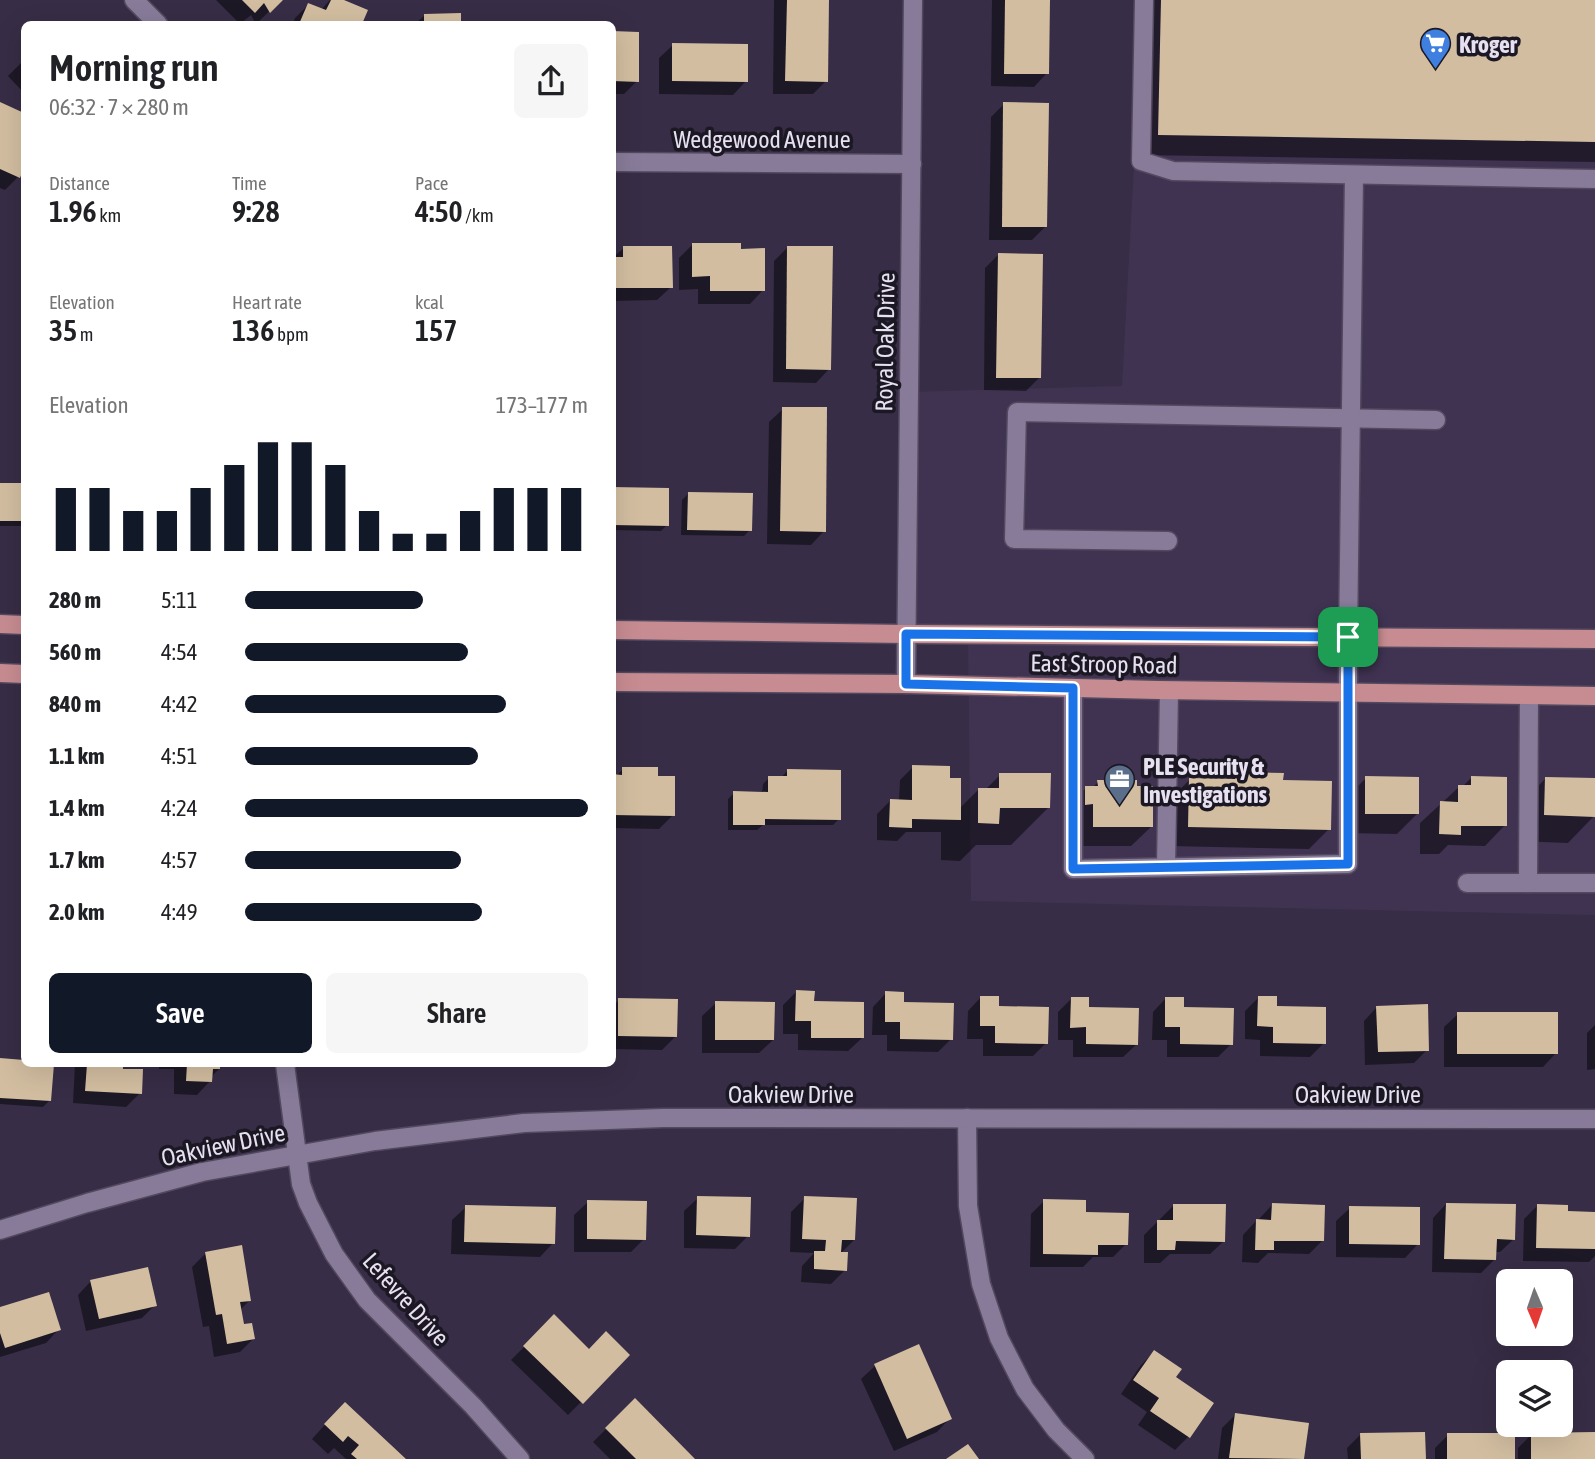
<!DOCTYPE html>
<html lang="en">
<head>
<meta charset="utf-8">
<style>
	:root { --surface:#fff; --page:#f6f6f6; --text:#202124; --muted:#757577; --accent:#111827 }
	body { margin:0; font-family:"Asap Condensed",sans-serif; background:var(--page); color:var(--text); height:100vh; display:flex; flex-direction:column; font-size:26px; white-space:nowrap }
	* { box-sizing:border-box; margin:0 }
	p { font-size:23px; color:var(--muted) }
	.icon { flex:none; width:38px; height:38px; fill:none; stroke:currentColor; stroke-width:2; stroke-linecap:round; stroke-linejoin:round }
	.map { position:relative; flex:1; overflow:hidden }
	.side { position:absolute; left:21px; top:21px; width:595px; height:1046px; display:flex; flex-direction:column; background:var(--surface); border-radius:10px; box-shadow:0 7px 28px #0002 }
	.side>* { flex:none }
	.needle { width:46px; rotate:178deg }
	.controls { position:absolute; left:1496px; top:1269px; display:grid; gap:14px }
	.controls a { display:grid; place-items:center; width:77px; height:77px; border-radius:10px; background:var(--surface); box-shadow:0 7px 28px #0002; font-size:35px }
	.pin { position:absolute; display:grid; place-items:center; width:60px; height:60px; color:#fff; margin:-30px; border-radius:14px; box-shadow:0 4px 10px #0006 }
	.round { display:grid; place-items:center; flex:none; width:74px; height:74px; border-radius:10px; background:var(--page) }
	.overview { display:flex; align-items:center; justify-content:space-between; height:119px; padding:0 28px }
	h1 { font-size:38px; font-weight:600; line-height:52px }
	.metrics { display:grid; grid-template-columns:repeat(3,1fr); gap:10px; height:119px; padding:7px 28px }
	.metrics div { display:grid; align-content:center }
	.metrics b { font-size:30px; font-weight:600 }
	.metrics small { font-size:19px; font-weight:400 }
	.metrics p { font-size:19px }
	.chart { height:196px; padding:14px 28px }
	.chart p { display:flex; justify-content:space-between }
	.chart svg { width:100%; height:126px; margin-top:7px; stroke:var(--accent); stroke-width:6 }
	.button { display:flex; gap:14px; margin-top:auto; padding:14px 28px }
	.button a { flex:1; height:80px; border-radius:10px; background:var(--accent); color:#fff; font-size:28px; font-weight:600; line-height:80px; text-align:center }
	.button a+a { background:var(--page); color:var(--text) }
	ul { padding:0 28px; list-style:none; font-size:23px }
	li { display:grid; grid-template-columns:112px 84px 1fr; align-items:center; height:52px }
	li i { height:18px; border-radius:9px; background:var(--accent) }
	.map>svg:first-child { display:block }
	.built { fill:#403352 }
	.shadow { fill:#0007 }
	.building { fill:#d2bda0 }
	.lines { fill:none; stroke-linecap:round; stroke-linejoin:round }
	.minor-casing { stroke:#53495f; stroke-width:21 }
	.major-casing { stroke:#53495f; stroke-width:21 }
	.minor { stroke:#877b99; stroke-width:18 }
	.major { stroke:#c78c92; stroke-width:18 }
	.route-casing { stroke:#fff; stroke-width:14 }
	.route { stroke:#1a73e8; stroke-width:9 }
	.labels { text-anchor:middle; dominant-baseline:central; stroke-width:7; stroke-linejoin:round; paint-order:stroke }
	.poi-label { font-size:24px; font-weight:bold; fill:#e6e0f1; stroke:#1c1823; text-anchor:start }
	.street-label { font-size:24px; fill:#e6e0f1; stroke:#1c1823 }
</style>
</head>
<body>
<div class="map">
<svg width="1595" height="1459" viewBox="0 0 1595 1459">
	<rect width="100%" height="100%" fill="#372d46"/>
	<path class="built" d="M1143,0h452v915l-624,-14 -3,-266 -61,-1 2,-242 213,-6z"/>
	<g class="shadow">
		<path d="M216,0h65l-25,24 -5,-9 -11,9z"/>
		<path d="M330,0h9l27,11 -6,13h-67l2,-6 13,-13 13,5z"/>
		<path d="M774,0h54l-2,81 -13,13h-40z"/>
		<path d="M992,0h56l-1,73 -13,14 -43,-1z"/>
		<path d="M1141,0h454v162l-456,-7z"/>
		<path d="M425,15h35v9h-45z"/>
		<path d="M612,33l25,48 -13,13h-12z"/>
		<path d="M673,45l73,36 -13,14 -74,-1v-36z"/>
		<path d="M24,60v33l-16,-17z"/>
		<path d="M0,104l24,11v48l-6,14 -13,13 -5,-2z"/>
		<path d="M1004,104l41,123 -13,13h-43l2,-123z"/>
		<path d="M692,245l48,5 23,40 -13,14h-52v-15l-19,1v-32z"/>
		<path d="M788,247l41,122 -13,14 -43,-1 1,-121z"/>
		<path d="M624,248l47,39 -14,13 -45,1v-43z"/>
		<path d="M998,255l42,122 -14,14 -42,-1 1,-122z"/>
		<path d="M783,409l41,122 -13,14 -44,-1 2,-122z"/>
		<rect x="0" y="485" width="24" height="41"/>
		<path d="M612,489l55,36 -6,6 -49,-1z"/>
		<path d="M688,494l62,36 -6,6 -63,-1 1,-35z"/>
		<path d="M913,767l46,42 19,-19h7l15,-15 49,32 -38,38h-35l-16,16 -19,-1v-28h-35l-9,9 -20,-1v-26l13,-13h9l1,-21z"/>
		<path d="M623,769l33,9 17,37 -14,14 -47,-1v-52h4z"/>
		<path d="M787,771l52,48 -6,6h-70l-6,5h-29v-31l6,-6 28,1 1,-10 6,-6h12z"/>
		<path d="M1236,774l46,7 47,48 -20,20 -140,-3 1,-46 20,-21 40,1z"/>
		<path d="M1366,778l51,36 -20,20 -52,-1 1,-35z"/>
		<path d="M1471,778l34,47 -20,21 -37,-1 -9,9h-19v-31l39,-36h3z"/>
		<path d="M1545,779l49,37 -26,27 -49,-2v-35z"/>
		<path d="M1098,782l38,6 16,38 -21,20h-58l-7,-38 20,-20h6z"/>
		<path d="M796,992l16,11 50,35 -14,13 -50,-1v-16h-15v-29z"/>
		<path d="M886,993l65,46 -13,13 -51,-1v-16h-15l1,-28z"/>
		<path d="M981,997l16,11 49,35 -13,13h-50v-17h-16l1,-28z"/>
		<path d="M1072,998l16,11 49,35 -14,13h-50v-17h-15v-28z"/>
		<path d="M1166,998l16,11 49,35 -13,13h-51v-17h-15l1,-28z"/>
		<path d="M1258,998l66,45 -14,14 -50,-1v-16l-15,-1v-28z"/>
		<path d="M619,1000l57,36 -14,14 -50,-1v-42z"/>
		<path d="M716,1003l57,37 -14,13h-57v-37z"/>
		<path d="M1377,1007l50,43 -13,13 -49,2 -1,-44z"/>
		<path d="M1458,1014l98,39 -13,14h-99v-40z"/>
		<path d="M1595,1025v44l-8,1v-37z"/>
		<path d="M0,1059l24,2v3h28l-3,37 -6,6 -43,-3z"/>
		<path d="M75,1064h46v6l19,23 -14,14 -53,-4z"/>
		<path d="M159,1064h60v5l-8,8 -1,4 -13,14 -23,-1v-25h-15z"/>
		<path d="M698,1198l50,38 -13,13 -51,-1v-37z"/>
		<path d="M805,1198l49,42 -14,14 5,16 -14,14 -30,-2 1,-16 12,-13 -24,-1 1,-40z"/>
		<path d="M1044,1201l40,13 42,30 -13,13h-20l-10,10h-53l1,-53z"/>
		<path d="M588,1202l56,37 -13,13h-57v-37z"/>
		<path d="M1446,1204l68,35 -14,13h-6v8l-13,13 -49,-1 1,-54z"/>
		<path d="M1174,1205l50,36 -14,13h-40l-10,9h-16v-28l14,-14 2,1v-3z"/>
		<path d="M1272,1205l50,36 -13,13 -41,-1 -10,10 -16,-1 1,-27 13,-14h3v-2z"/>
		<path d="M1537,1206l29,7 29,1v42l-6,6 -66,-1 1,-42z"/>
		<path d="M466,1207l87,36 -13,14 -89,-3 1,-34z"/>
		<path d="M1350,1208l68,36 -13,14 -69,-1v-36z"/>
		<path d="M206,1253l44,47 -10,10 3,16 10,13 -13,13 -26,5 -5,-31 -6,1 -11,-60z"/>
		<path d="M91,1281l64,24 -13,13 -56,13 -8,-36z"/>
		<path d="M0,1309l59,20 -13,14 -46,14z"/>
		<path d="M554,1317l35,34 39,4 -60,60 -57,-55z"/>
		<path d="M1154,1352l20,26 38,26 -24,33 -13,13 -37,-25 9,-13 -26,-18 20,-29z"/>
		<path d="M875,1366l75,52 -13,14 -43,19 -33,-72z"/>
		<path d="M635,1400l56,59h-81l-17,-17z"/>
		<path d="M1235,1415l72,9 -5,35h-84l4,-31z"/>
		<path d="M332,1417l72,42h-58l-12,-11 -6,6 -16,-15z"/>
		<path d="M1361,1434l63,25h-76l-1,-11z"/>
		<path d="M1595,1434v25h-77v-11l13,-13z"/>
		<path d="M1448,1435l66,24h-79v-11z"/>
	</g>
	<g class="building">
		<path d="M242,0h41l-13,13 -6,-10 -9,10z"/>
		<path d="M331,0h13l24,10 -6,14h-63l9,-21 18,7z"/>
		<path d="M787,0h42l-1,82 -43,-1z"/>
		<path d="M1005,0h45l-1,74h-45z"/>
		<path d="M1161,0h434v142l-437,-7z"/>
		<path d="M461,13v11h-37v-10z"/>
		<path d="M612,31l27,1v50l-27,-1z"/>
		<path d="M672,43l76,1v38l-76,-1z"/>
		<path d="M0,102l24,11v54l-4,11 -20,-9z"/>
		<path d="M1003,102l46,1 -2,124h-45z"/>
		<path d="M692,243h49v6l24,-1v43h-55v-15l-18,1z"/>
		<path d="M623,246h49l1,42h-61v-31h11z"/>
		<path d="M787,246h46l-2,124 -45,-1z"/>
		<path d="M998,253l45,1 -2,124h-45z"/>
		<path d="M782,407h45l-1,125 -46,-1z"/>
		<rect x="0" y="483" width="24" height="38"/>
		<path d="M612,487l57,1v38l-57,-1z"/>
		<path d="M688,492l65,1 -1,38 -65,-1z"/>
		<path d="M912,765l38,1v12h11v42l-49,-1v9l-23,-1 1,-28 22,1z"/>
		<path d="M622,767h36v9h17v40l-63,-1v-41l10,1z"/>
		<path d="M787,769l54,1v50l-76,-1v6h-32v-34l35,1v-16h19z"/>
		<path d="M1235,772l49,1 -1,7 49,1 -1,49 -143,-3 1,-49 46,1z"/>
		<path d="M999,773h52l-1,35h-50l-1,16 -21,-1v-35h21z"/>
		<path d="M1365,776l54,1v37h-54z"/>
		<path d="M1471,776l36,1v49h-46v9l-22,-1 1,-33 18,1v-17h13z"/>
		<path d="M1545,777l50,1v39l-51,-2z"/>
		<path d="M1097,780h40v6h16v41h-60v-23l-8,1v-19h13z"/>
		<path d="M796,990l19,1 -1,10 50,1v36h-53v-17h-16z"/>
		<path d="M885,991l19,1v10l50,1 -1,37 -53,-1v-17h-15z"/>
		<path d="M980,996h19v10l50,1 -1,37 -53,-1v-17h-15z"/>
		<path d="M1258,996h19v10l49,1v37l-53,-1v-16l-16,-1z"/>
		<path d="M1071,997h18v10l50,1 -1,37 -52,-1v-17l-16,1z"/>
		<path d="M1165,997h19v10l50,1 -1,37 -53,-1v-17h-15z"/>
		<path d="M618,998l60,1 -1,38 -59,-1z"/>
		<path d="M715,1001l60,1 -1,38h-59z"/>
		<path d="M1428,1004l1,47 -51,1 -2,-46z"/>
		<rect x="1457" y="1012" width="101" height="42"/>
		<path d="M0,1058l24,2v4h30l-3,37 -51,-3z"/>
		<path d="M87,1064h36v5h20l-1,25 -57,-3z"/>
		<path d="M187,1064h33v5h-7l-1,13 -26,-1z"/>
		<path d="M697,1196l54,1 -1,40 -54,-2z"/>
		<path d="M804,1196l53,2 -2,42h-13l-1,12h7l-1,19 -33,-2v-18h11l1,-11 -24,-1z"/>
		<path d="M1043,1199l43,1v12l43,1 -1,32h-30v10l-55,-1z"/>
		<path d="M587,1200l60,1 -1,39 -59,-1z"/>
		<path d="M1272,1203l53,2 -1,36h-50v9h-19l1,-31 15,1z"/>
		<path d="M1446,1203l70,1 -1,36 -18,-1 -1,21 -52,-1z"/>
		<path d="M1173,1204h53l-1,38 -49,-1 -1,9h-18v-30h16z"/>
		<path d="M1537,1204l31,1v6l27,1v37l-59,-1z"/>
		<path d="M465,1205l91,2 -1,37 -91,-2z"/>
		<path d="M1349,1206l71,1v38l-71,-1z"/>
		<path d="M242,1245l9,56 -11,1 4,22 8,-1 3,16 -28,5 -5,-30 -6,1 -11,-63z"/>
		<path d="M148,1267l9,39 -58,13 -9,-39z"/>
		<path d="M49,1292l12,38 -56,18 -5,-15v-26z"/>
		<path d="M554,1314l35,35 17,-18 24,24 -47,49 -60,-58z"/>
		<path d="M919,1344l33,75 -45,20 -33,-75z"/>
		<path d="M1154,1350l28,19 -6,8 38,26 -24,35 -40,-27 9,-13 -26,-18z"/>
		<path d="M635,1398l60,61h-59l-31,-31z"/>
		<path d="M345,1402l61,57h-49l-6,-5 8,-9 -11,-9 -5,6 -19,-18z"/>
		<path d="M1235,1413l74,10 -5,36 -75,-1z"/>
		<path d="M1425,1432l1,27h-65l-1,-26z"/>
		<path d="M1595,1432v27h-64v-26z"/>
		<rect x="1447" y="1433" width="68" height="26"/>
		<path d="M968,1444l11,15h-33z"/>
	</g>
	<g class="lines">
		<defs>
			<g id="minor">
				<path d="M134,0l24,24"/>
				<path d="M1144,0l-3,161 32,10 422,8"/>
				<path d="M612,162l300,2"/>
				<path d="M1168,541l-154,-2 3,-127 419,8"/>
				<path d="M906,684l7,-684"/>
				<path d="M1073,688v181l275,-5v-227l6,-462"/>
				<path d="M1166,867l3,-176"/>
				<path d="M1467,883h128"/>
				<path d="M1528,883l1,-187"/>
				<path d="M285,1064l16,120 7,19 26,51 33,46 106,106 47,53"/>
				<path d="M967,1118l1,88 13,78 18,54 26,51 31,41 29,29"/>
				<path d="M0,1230l87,-27 115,-31 173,-31 149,-18 139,-5 932,1"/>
			</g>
			<g id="major">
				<path d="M0,624l24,1"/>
				<path d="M612,630l295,4 688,5"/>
				<path d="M0,673l24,1"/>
				<path d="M612,682l294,2 252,6 437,6"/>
			</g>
		</defs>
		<use href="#minor" class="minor-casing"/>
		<use href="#major" class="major-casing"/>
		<use href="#minor" class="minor"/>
		<use href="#major" class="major"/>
	</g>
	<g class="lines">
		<defs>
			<path id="route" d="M906,634l442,3v227l-275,5v-181l-167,-4z"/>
		</defs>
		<use href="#route" class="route-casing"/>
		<use href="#route" class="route"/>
	</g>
	<defs>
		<symbol id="supermarket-pin" viewBox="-11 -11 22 30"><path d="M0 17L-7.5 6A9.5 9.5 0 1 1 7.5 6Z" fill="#3f7fe0" stroke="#1c1823"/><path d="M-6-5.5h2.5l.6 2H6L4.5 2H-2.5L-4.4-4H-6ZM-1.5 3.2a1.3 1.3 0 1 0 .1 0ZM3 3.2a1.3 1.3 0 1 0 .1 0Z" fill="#fff"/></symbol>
		<symbol id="office-pin" viewBox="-11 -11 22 30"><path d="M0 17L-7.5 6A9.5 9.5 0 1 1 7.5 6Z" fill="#5c6f8a" stroke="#1c1823"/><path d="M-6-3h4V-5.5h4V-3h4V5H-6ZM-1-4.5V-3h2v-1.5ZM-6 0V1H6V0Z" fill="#fff"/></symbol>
	</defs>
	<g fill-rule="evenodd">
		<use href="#supermarket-pin" x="1418" y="26" width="35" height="47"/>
		<use href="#office-pin" x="1102" y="762" width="35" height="47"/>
	</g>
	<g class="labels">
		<g class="poi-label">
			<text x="1459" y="44">Kroger</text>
			<text x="1143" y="766">PLE Security &amp;<tspan x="1143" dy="28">Investigations</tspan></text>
		</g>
		<g class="street-label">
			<text x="762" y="139">Wedgewood Avenue</text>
			<text transform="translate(885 342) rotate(-89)">Royal Oak Drive</text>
			<text transform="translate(1104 664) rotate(1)">East Stroop Road</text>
			<text x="791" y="1094">Oakview Drive</text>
			<text x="1358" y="1094">Oakview Drive</text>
			<text transform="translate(223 1145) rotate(-12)">Oakview Drive</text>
			<text transform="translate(406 1299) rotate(48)">Lefevre Drive</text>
		</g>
	</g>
</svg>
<div class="controls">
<a><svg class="needle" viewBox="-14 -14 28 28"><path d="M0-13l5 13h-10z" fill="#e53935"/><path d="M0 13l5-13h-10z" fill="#757577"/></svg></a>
<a><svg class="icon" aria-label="layers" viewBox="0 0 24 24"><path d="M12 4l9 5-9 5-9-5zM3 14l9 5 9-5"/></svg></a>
</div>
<div class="pin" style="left:1348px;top:637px;background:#1e9e55"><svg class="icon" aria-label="arrive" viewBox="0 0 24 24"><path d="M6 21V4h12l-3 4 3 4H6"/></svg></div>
<section class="side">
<div class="overview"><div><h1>Morning run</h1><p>06:32 · 7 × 280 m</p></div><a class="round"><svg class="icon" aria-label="share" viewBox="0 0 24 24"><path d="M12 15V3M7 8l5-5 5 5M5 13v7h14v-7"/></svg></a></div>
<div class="metrics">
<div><p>Distance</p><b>1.96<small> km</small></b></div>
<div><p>Time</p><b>9:28</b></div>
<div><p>Pace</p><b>4:50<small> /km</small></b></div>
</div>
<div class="metrics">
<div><p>Elevation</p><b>35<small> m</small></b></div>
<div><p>Heart rate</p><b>136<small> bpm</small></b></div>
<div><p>kcal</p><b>157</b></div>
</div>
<div class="chart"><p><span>Elevation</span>173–177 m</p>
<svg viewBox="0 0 160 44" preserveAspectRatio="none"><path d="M5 44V22M15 44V22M25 44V30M35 44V30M45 44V22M55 44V14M65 44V6M75 44V6M85 44V14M95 44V30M105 44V38M115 44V38M125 44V30M135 44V22M145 44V22M155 44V22"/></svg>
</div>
<ul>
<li><b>280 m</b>5:11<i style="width:52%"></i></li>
<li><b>560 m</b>4:54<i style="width:65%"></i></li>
<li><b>840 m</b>4:42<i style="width:76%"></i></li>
<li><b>1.1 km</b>4:51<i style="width:68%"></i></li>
<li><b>1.4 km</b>4:24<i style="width:100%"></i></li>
<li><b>1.7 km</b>4:57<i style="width:63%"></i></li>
<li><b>2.0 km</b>4:49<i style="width:69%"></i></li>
</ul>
<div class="button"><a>Save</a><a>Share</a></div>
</section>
</div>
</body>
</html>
